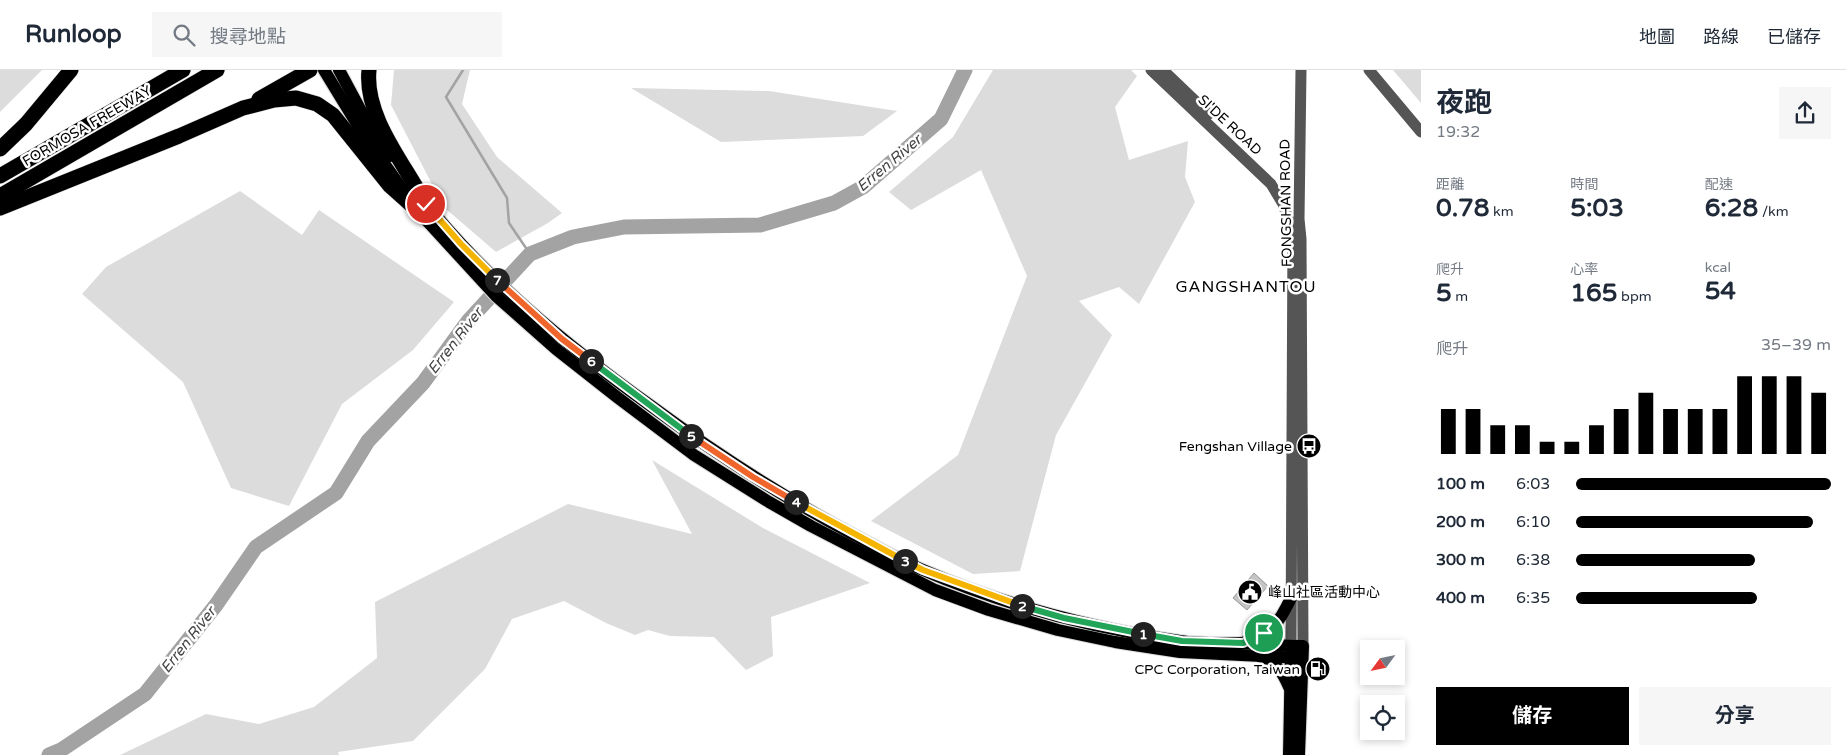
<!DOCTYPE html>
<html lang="zh-TW">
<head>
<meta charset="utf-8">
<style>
	:root { --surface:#fff; --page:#f6f6f7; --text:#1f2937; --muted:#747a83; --line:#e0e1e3; --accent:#000 }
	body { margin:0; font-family:"Varela Round","Noto Sans TC",sans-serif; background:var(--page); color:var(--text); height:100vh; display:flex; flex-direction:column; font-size:19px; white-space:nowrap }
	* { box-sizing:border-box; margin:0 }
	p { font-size:16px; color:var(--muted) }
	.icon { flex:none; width:28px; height:28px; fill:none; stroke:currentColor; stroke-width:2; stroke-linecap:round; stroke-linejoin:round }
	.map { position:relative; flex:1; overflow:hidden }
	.drawer { display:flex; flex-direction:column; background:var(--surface); width:425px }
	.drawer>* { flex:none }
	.needle { width:32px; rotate:237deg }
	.fabs { position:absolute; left:1360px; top:570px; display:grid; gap:10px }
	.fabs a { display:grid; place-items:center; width:45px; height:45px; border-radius:0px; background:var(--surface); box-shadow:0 2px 8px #0003; font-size:25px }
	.pin { position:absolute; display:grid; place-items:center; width:42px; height:42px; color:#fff; margin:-21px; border:2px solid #fff; border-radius:50%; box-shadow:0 1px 5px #0007 }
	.km { position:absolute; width:25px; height:25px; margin:-12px; border-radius:50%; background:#222; color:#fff; font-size:14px; line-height:25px; text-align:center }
	.round { display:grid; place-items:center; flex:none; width:52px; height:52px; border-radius:0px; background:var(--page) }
	.overview { display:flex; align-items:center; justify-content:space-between; height:85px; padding:0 15px }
	h1 { font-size:28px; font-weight:700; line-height:38px }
	.stats { display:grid; grid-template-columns:repeat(3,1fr); gap:8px; height:85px; padding:5px 15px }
	.stats div { display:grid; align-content:center }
	.stats b { font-size:25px; font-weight:700 }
	.stats small { font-size:14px; font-weight:400 }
	.stats p { font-size:14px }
	.chart { height:140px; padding:10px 15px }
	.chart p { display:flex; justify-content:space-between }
	.chart svg { width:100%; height:90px; margin-top:5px; stroke:var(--accent); stroke-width:6 }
	.cta { display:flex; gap:10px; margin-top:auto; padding:10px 15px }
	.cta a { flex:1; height:58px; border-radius:0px; background:var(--accent); color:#fff; font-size:20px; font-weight:700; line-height:58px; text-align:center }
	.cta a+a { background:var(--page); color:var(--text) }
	ul { padding:0 15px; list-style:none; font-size:16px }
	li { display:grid; grid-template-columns:80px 60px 1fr; align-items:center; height:38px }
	li i { height:12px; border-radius:6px; background:var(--accent) }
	header { display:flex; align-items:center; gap:30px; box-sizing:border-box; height:70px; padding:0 25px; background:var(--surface); border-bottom:1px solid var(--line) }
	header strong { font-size:24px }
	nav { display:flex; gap:28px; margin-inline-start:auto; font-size:18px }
	.search { width:350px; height:45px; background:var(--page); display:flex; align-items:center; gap:12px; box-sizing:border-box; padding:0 18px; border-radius:0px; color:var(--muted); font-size:19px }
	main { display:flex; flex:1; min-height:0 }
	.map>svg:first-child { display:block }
	.green { fill:#dcdcdc }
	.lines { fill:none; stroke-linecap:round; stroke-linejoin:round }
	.stream { stroke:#a3a3a3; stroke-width:2.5 }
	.river { stroke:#a3a3a3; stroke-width:15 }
	.building { fill:#c4c4c4; stroke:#999 }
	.major-casing { stroke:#dbdbdb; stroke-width:14 }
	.highway-casing { stroke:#dbdbdb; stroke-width:16 }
	.minor { stroke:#555; stroke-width:11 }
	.major { stroke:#000; stroke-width:12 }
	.highway { stroke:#000; stroke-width:15 }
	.split-1-casing { stroke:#fff; stroke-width:10 }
	.split-2-casing { stroke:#fff; stroke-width:10 }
	.split-3-casing { stroke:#fff; stroke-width:10 }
	.split-4-casing { stroke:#fff; stroke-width:10 }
	.split-5-casing { stroke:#fff; stroke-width:10 }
	.split-6-casing { stroke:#fff; stroke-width:10 }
	.split-7-casing { stroke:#fff; stroke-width:10 }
	.split-8-casing { stroke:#fff; stroke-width:10 }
	.split-1 { stroke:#22a559; stroke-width:6 }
	.split-2 { stroke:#22a559; stroke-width:6 }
	.split-3 { stroke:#f5b400; stroke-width:6 }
	.split-4 { stroke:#f5b400; stroke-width:6 }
	.split-5 { stroke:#f0652b; stroke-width:6 }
	.split-6 { stroke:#22a559; stroke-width:6 }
	.split-7 { stroke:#f0652b; stroke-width:6 }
	.split-8 { stroke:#f5b400; stroke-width:6 }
	.labels { text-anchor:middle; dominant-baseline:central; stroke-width:5; stroke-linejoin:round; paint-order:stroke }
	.street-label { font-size:14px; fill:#000; stroke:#fff }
	.poi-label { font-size:14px; fill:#000; stroke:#fff; text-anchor:end }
	.water-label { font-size:15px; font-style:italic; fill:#444; stroke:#fff }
	.quarter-label { font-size:16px; letter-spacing:1px; fill:#000; stroke:#fff }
</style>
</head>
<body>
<header>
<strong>Runloop</strong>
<div class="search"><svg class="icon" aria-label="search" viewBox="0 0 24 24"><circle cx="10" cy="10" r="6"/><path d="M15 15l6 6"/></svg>搜尋地點</div>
<nav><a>地圖</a><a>路線</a><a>已儲存</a></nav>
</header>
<main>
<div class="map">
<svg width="1421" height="685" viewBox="0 0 1421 685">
	<rect width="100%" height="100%" fill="#fff"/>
	<g class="green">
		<path d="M0,0h42l-42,42z"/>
		<path d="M394,0h76l-8,34 35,53 65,56 -14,10 -52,29 -50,-43 -12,-21 -43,-83z"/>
		<path d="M993,0h138l6,6 -22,31 14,53 59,-19 -3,36 10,25 -56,102 -20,-17 -40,14 33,34 -56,100 -36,136 -47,3 -102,-53 87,-66 69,-179 -46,-106 -70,40 -22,-18 64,-55z"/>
		<path d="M1393,0h28v33z"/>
		<path d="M631,18l138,3 128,20 -34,25 -142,6z"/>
		<path d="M240,121l62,44 17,-25 135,92 -41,48 -71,54 -53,102 -58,-18 -48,-106 -101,-88 24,-27z"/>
		<path d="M652,390l111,68 107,55 -99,34 2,39 -27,14 -32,-33 -44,-1 -22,-6 -13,5 -29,-12 -42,-22 -52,18 -27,50 -72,72 -75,11 1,3h-219l86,-41 53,10 55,-17 63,-49 -2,-56 193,-98 124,30z"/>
	</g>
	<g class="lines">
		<path class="stream" d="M463,0l-17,27 61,101 2,25 21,31"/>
		<path class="river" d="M49,685l12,-5 84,-56 71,-89 40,-58 80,-54 32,-52 55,-58 46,-63 61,-66 43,-17 51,-10 136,-2 74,-22 29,-16 78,-68 24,-49"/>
	</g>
	<path class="building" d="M1254,503l14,13 -21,24 -14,-12z"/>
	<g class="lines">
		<defs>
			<g id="major">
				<path d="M324,0l39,64 55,77 78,85 60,53 61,48 77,58 75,47 42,24 124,64 54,20 69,20 57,12 65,10 122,6"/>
				<path d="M339,0l28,52 23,34"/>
				<path d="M420,126c64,82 147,150 231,210 65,48 132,91 203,129 23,12 45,25 69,35 81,35 169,58 257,71 20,3 41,2 61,2 21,1 41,3 62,3l-4,109"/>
				<path d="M1245,572c29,-13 32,-15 46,-44"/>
				<path d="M1261,587c15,4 22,16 28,30"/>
				<path d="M1289,685l2,-106"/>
			</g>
			<g id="highway">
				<path d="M369,0c-5,47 36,94 56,133"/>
				<path d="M259,29l51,-29"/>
				<path d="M0,79l26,-25 45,-54"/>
				<path d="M0,106l183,-106"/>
				<path d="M0,126l217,-126"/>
				<path d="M0,138l179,-72 64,-28 31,-8 22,-2 21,6 16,11 57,71 28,25"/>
			</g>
		</defs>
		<use href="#major" class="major-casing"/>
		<use href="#highway" class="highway-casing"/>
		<g class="minor">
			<path d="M1151,0l120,114 12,20 10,29 -2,413"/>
			<path d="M1163,0l46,44"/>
			<path d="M1301,0l-2,149 2,20 2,407"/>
			<path d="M1369,0l52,62"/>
		</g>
		<use href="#major" class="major"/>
		<use href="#highway" class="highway"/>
	</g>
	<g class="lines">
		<defs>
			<path id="split-1" d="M1143,564l39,7 61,2 21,-10"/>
			<path id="split-2" d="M1022,536l42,12 79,16"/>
			<path id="split-3" d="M905,491l18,9 99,36"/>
			<path id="split-4" d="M796,432l109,59"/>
			<path id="split-5" d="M691,366l62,41 43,25"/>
			<path id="split-6" d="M591,291l100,75"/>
			<path id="split-7" d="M497,210l65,59 29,22"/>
			<path id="split-8" d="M426,134l35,40 36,36"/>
		</defs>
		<use href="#split-1" class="split-1-casing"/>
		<use href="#split-2" class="split-2-casing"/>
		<use href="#split-3" class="split-3-casing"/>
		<use href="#split-4" class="split-4-casing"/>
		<use href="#split-5" class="split-5-casing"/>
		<use href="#split-6" class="split-6-casing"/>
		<use href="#split-7" class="split-7-casing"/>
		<use href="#split-8" class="split-8-casing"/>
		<use href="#split-1" class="split-1"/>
		<use href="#split-2" class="split-2"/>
		<use href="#split-3" class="split-3"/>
		<use href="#split-4" class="split-4"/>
		<use href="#split-5" class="split-5"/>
		<use href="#split-6" class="split-6"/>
		<use href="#split-7" class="split-7"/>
		<use href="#split-8" class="split-8"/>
	</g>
	<defs>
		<symbol id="bus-disc" viewBox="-11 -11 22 22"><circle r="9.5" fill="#000" stroke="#fff"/><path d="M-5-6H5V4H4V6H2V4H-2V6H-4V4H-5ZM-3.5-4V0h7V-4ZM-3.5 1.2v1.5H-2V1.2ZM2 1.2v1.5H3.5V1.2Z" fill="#fff"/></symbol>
		<symbol id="civic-disc" viewBox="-11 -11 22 22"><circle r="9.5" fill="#000" stroke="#fff"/><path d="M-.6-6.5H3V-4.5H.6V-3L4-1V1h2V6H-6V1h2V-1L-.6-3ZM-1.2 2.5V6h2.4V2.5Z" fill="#fff"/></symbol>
		<symbol id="fuel-disc" viewBox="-11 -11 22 22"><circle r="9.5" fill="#000" stroke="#fff"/><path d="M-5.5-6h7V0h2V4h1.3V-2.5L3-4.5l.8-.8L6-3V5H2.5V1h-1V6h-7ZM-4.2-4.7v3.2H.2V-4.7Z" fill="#fff"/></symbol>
	</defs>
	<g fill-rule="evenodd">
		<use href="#bus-disc" x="1295" y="362" width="28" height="28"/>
		<use href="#civic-disc" x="1236" y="508" width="28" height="28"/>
		<use href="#fuel-disc" x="1304" y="585" width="28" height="28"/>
	</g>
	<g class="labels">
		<g class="street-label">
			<text transform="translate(1230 55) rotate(43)">SI'DE ROAD</text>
			<text transform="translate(87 56) rotate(-30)">FORMOSA FREEWAY</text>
			<text transform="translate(1286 133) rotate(-91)">FONGSHAN ROAD</text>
		</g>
		<g class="poi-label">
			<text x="1292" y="376">Fengshan Village</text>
			<text x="1268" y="522" text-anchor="start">峰山社區活動中心</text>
			<text x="1300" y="599">CPC Corporation, Taiwan</text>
		</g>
		<g class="water-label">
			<text transform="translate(889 93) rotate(-40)">Erren River</text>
			<text transform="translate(455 271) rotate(-52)">Erren River</text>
			<text transform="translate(188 570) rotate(-52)">Erren River</text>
		</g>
		<g class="quarter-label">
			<text x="1246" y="217">GANGSHANTOU</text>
		</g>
	</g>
</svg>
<div class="fabs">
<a><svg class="needle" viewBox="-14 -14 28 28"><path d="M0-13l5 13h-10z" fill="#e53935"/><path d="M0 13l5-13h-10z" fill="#747a83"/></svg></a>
<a><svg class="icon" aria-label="locate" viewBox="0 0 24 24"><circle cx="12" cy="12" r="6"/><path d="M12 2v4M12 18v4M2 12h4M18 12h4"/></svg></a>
</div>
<div class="pin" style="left:1264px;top:563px;background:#1e9e55"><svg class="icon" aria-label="arrive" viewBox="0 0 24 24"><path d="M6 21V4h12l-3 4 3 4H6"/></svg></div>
<div class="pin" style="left:426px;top:134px;background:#d93025"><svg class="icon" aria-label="check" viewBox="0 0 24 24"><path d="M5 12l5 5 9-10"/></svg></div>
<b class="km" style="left:1143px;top:564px">1</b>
<b class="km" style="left:1022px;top:536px">2</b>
<b class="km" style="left:905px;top:491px">3</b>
<b class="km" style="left:796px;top:432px">4</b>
<b class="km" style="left:691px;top:366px">5</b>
<b class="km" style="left:591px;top:291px">6</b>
<b class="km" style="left:497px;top:210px">7</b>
</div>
<section class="drawer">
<div class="overview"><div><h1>夜跑</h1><p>19:32</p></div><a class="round"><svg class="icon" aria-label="share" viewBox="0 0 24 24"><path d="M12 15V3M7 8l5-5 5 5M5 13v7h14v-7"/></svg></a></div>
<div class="stats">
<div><p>距離</p><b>0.78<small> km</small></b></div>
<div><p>時間</p><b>5:03</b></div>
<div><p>配速</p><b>6:28<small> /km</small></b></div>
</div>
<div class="stats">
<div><p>爬升</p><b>5<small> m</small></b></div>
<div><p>心率</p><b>165<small> bpm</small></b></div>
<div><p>kcal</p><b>54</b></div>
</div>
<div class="chart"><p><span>爬升</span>35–39 m</p>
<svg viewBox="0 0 160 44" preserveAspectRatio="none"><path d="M5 44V22M15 44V22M25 44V30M35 44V30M45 44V38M55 44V38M65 44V30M75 44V22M85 44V14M95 44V22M105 44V22M115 44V22M125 44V6M135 44V6M145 44V6M155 44V14"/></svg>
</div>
<ul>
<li><b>100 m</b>6:03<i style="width:100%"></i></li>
<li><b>200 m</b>6:10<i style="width:93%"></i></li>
<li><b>300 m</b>6:38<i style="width:70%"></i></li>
<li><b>400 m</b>6:35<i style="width:71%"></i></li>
</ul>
<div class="cta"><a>儲存</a><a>分享</a></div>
</section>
</main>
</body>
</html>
